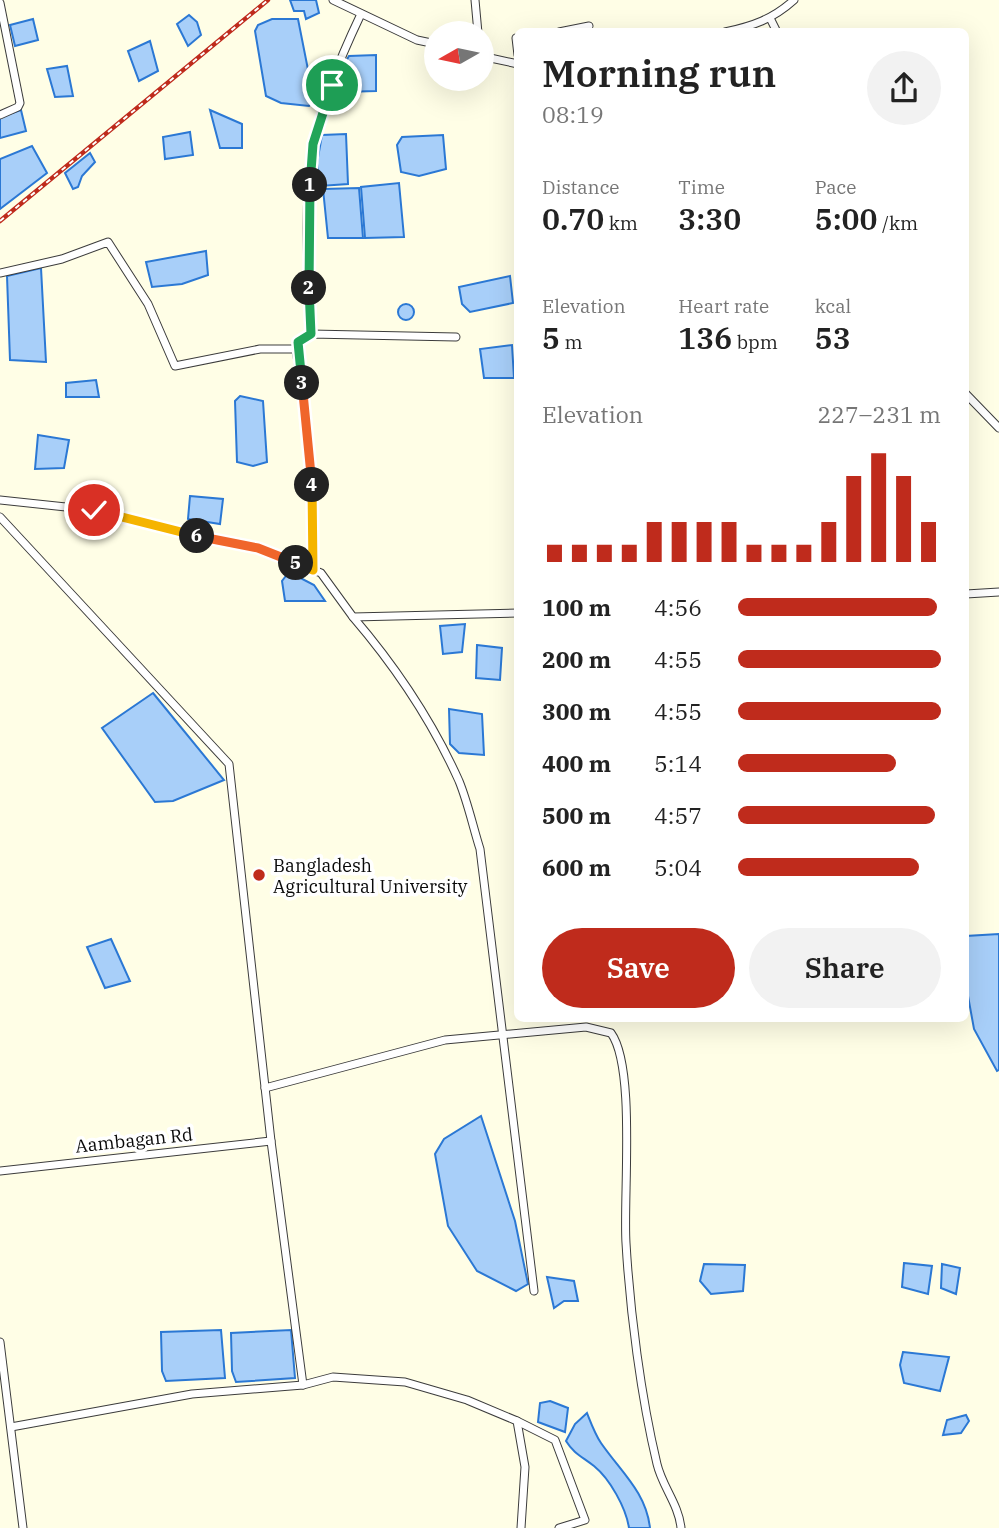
<!DOCTYPE html>
<html lang="en">
<head>
<meta charset="utf-8">
<style>
	:root { --surface:#fff; --page:#f2f2f2; --text:#222; --muted:#767676; --accent:#bf2b1c }
	body { margin:0; font-family:"IBM Plex Serif",serif; background:var(--page); color:var(--text); height:100vh; display:flex; flex-direction:column; font-size:26px; white-space:nowrap }
	* { box-sizing:border-box; margin:0 }
	p { font-size:23px; color:var(--muted) }
	.icon { flex:none; width:38px; height:38px; fill:none; stroke:currentColor; stroke-width:2; stroke-linecap:round; stroke-linejoin:round }
	.map { position:relative; flex:1; overflow:hidden }
	.panel { position:absolute; left:514px; top:28px; width:455px; height:994px; display:flex; flex-direction:column; background:var(--surface); border-radius:10px; box-shadow:0 7px 28px #0002 }
	.panel>* { flex:none }
	.needle { width:46px; rotate:261deg }
	.fabs { position:absolute; left:424px; top:21px; display:grid; gap:14px }
	.fabs a { display:grid; place-items:center; width:70px; height:70px; border-radius:50%; background:var(--surface); box-shadow:0 7px 28px #0002; font-size:35px }
	.pin { position:absolute; display:grid; place-items:center; width:60px; height:60px; color:#fff; margin:-30px; border:4px solid #fff; border-radius:50%; box-shadow:0 2px 7px #0007 }
	.km { position:absolute; width:35px; height:35px; margin:-18px; border-radius:50%; background:#222; color:#fff; font-size:19px; line-height:35px; text-align:center }
	.round { display:grid; place-items:center; flex:none; width:74px; height:74px; border-radius:37px; background:var(--page) }
	.head { display:flex; align-items:center; justify-content:space-between; height:119px; padding:0 28px }
	h1 { font-size:38px; font-weight:600; line-height:52px }
	.metrics { display:grid; grid-template-columns:repeat(3,1fr); gap:10px; height:119px; padding:7px 28px }
	.metrics div { display:grid; align-content:center }
	.metrics b { font-size:30px; font-weight:600 }
	.metrics small { font-size:19px; font-weight:400 }
	.metrics p { font-size:19px }
	.chart { height:196px; padding:14px 28px }
	.chart p { display:flex; justify-content:space-between }
	.chart svg { width:100%; height:126px; margin-top:7px; stroke:var(--accent); stroke-width:6 }
	.cta { display:flex; gap:14px; margin-top:auto; padding:14px 28px }
	.cta a { flex:1; height:80px; border-radius:42px; background:var(--accent); color:#fff; font-size:28px; font-weight:600; line-height:80px; text-align:center }
	.cta a+a { background:var(--page); color:var(--text) }
	ul { padding:0 28px; list-style:none; font-size:23px }
	li { display:grid; grid-template-columns:112px 84px 1fr; align-items:center; height:52px }
	li i { height:18px; border-radius:9px; background:var(--accent) }
	.map>svg:first-child { display:block }
	.water { fill:#a8cff9; stroke:#2b78d4; stroke-width:2 }
	.lines { fill:none; stroke-linecap:round; stroke-linejoin:round }
	.minor-casing { stroke:#3c3c3c; stroke-width:9 }
	.minor { stroke:#fff; stroke-width:7 }
	.rail-casing { stroke:#bf2b1c; stroke-width:4.5 }
	.rail { stroke:#fff; stroke-width:2; stroke-dasharray:5; stroke-linecap:butt }
	.split-1-casing { stroke:#fff; stroke-width:14 }
	.split-2-casing { stroke:#fff; stroke-width:14 }
	.split-3-casing { stroke:#fff; stroke-width:14 }
	.split-4-casing { stroke:#fff; stroke-width:14 }
	.split-5-casing { stroke:#fff; stroke-width:14 }
	.split-6-casing { stroke:#fff; stroke-width:14 }
	.split-7-casing { stroke:#fff; stroke-width:14 }
	.split-1 { stroke:#22a559; stroke-width:9 }
	.split-2 { stroke:#22a559; stroke-width:9 }
	.split-3 { stroke:#22a559; stroke-width:9 }
	.split-4 { stroke:#f0652b; stroke-width:9 }
	.split-5 { stroke:#f5b400; stroke-width:9 }
	.split-6 { stroke:#f0652b; stroke-width:9 }
	.split-7 { stroke:#f5b400; stroke-width:9 }
	.poi-dot { fill:#bf2b1c; stroke:#fff; stroke-width:2.5 }
	.labels { text-anchor:middle; dominant-baseline:central; stroke-width:7; stroke-linejoin:round; paint-order:stroke }
	.poi-label { font-size:18px; fill:#090909; stroke:#fff; text-anchor:start }
	.street-label { font-size:18px; fill:#090909; stroke:#fff }
</style>
</head>
<body>
<div class="map">
<svg width="999" height="1528" viewBox="0 0 999 1528">
	<rect width="100%" height="100%" fill="#fffee6"/>
	<g class="water">
		<path d="M290,0h26l3,13 -13,6 -2,-8h-10z"/>
		<path d="M189,15l8,7 4,13 -13,11 -11,-22z"/>
		<path d="M33,19l5,21 -23,6 -5,-21z"/>
		<path d="M272,19h26l16,81 -5,6 -28,-3 -15,-7 -11,-65 3,-6z"/>
		<path d="M150,41l8,30 -19,10 -11,-30z"/>
		<path d="M376,55v36l-34,1 1,-26 6,-10z"/>
		<path d="M67,66l6,30 -18,1 -8,-28z"/>
		<path d="M21,110l5,21 -26,7v-21z"/>
		<path d="M210,110l32,14v24h-22z"/>
		<path d="M190,132l3,23 -28,4 -2,-22z"/>
		<path d="M346,134l2,50 -28,2 -3,-23 5,-28z"/>
		<path d="M443,135l3,34 -27,7 -18,-4 -4,-27 5,-8z"/>
		<path d="M32,146l15,27 -47,36v-50z"/>
		<path d="M90,153l5,9 -13,14 -4,11 -5,2 -8,-16z"/>
		<path d="M399,183l5,54 -39,1 -4,-51z"/>
		<path d="M359,188l4,50h-35l-5,-49z"/>
		<path d="M206,251l2,24 -26,9 -30,3 -6,-25z"/>
		<path d="M41,268l5,94 -36,-2 -3,-84z"/>
		<path d="M510,276l3,27 -43,9 -8,-8 -3,-17z"/>
		<circle cx="406" cy="312" r="8"/>
		<path d="M512,345l2,33h-30l-4,-29z"/>
		<path d="M96,380l3,17h-33v-14z"/>
		<path d="M240,396l23,5 4,61 -14,4 -16,-4 -2,-61z"/>
		<path d="M38,435l31,5 -5,28 -29,1z"/>
		<path d="M190,496l33,3 -3,25 -32,-5z"/>
		<path d="M289,572l25,13 11,16h-40l-3,-20z"/>
		<path d="M465,624l-3,28 -19,2 -3,-28z"/>
		<path d="M477,645l25,3 -2,32 -24,-2z"/>
		<path d="M153,693l71,87 -51,21 -18,1 -53,-74z"/>
		<path d="M449,709l33,5 2,41 -25,-2 -9,-9z"/>
		<path d="M999,934v136l-2,1 -23,-42 -8,-44v-49z"/>
		<path d="M111,939l19,42 -25,7 -18,-41z"/>
		<path d="M481,1116l34,105 13,63 -12,7 -39,-20 -29,-45 -13,-72 9,-15z"/>
		<path d="M904,1263l28,3 -4,28 -26,-7z"/>
		<path d="M704,1264l41,1 -2,26 -32,3 -11,-13z"/>
		<path d="M942,1264l18,4 -4,26 -15,-6z"/>
		<path d="M547,1277l27,4 4,20h-14l-10,7z"/>
		<path d="M221,1330l4,48 -59,3 -4,-10 -1,-39z"/>
		<path d="M291,1330l4,48 -59,4 -4,-11 -1,-38z"/>
		<path d="M903,1352l46,5 -9,34 -36,-8 -4,-18z"/>
		<path d="M550,1401l18,7 -3,24 -27,-10 2,-19z"/>
		<path d="M587,1413c4,10 8,21 14,30 20,29 45,49 49,85h-21c-3,-20 -19,-49 -35,-62 -11,-9 -20,-12 -28,-25l9,-17z"/>
		<path d="M966,1415l3,6 -8,12 -18,2 4,-15z"/>
	</g>
	<g class="lines">
		<defs>
			<g id="minor">
				<path d="M333,0l84,40 19,4"/>
				<path d="M475,0l3,33"/>
				<path d="M0,3l20,100 -2,4 -18,8"/>
				<path d="M770,18l7,14"/>
				<path d="M559,32l30,-6"/>
				<path d="M725,32c28,-6 48,-13 69,-32"/>
				<path d="M518,38h-2l2,17"/>
				<path d="M481,56l37,8"/>
				<path d="M0,273l62,-14 46,-17 40,62 27,62 85,-17h36l2,-7 13,-8 145,3"/>
				<path d="M311,334c-3,-62 -8,-127 2,-188 8,-44 29,-92 48,-132"/>
				<path d="M296,349c12,74 18,146 16,221"/>
				<path d="M966,394l33,34"/>
				<path d="M0,500l94,10 164,38 63,25 32,44 165,-4"/>
				<path d="M0,517l229,247 42,377 32,244"/>
				<path d="M966,594l33,-2"/>
				<path d="M353,617c42,49 80,106 106,164 9,22 14,46 21,68l54,442"/>
				<path d="M265,1088l180,-48 141,-13 25,6c25,34 12,164 15,210 4,69 15,154 31,221 5,22 22,41 24,64"/>
				<path d="M0,1171l271,-30"/>
				<path d="M0,1342l23,186"/>
				<path d="M517,1421l38,19 30,80 -26,8"/>
				<path d="M11,1427l181,-33 111,-9 30,-8 72,5 62,18 50,21 8,46 -4,61"/>
			</g>
		</defs>
		<use href="#minor" class="minor-casing"/>
		<use href="#minor" class="minor"/>
		<defs>
			<path id="rail" d="M0,221l268,-221"/>
		</defs>
		<use href="#rail" class="rail-casing"/>
		<use href="#rail" class="rail"/>
	</g>
	<g class="lines">
		<defs>
			<path id="split-1" d="M310,185l3,-41 19,-59"/>
			<path id="split-2" d="M309,288l1,-103"/>
			<path id="split-3" d="M302,383l-4,-41 13,-8 -2,-46"/>
			<path id="split-4" d="M302,383l10,102"/>
			<path id="split-5" d="M296,563l17,7 -1,-85"/>
			<path id="split-6" d="M197,536l61,12 38,15"/>
			<path id="split-7" d="M94,510l103,26"/>
		</defs>
		<use href="#split-1" class="split-1-casing"/>
		<use href="#split-2" class="split-2-casing"/>
		<use href="#split-3" class="split-3-casing"/>
		<use href="#split-4" class="split-4-casing"/>
		<use href="#split-5" class="split-5-casing"/>
		<use href="#split-6" class="split-6-casing"/>
		<use href="#split-7" class="split-7-casing"/>
		<use href="#split-1" class="split-1"/>
		<use href="#split-2" class="split-2"/>
		<use href="#split-3" class="split-3"/>
		<use href="#split-4" class="split-4"/>
		<use href="#split-5" class="split-5"/>
		<use href="#split-6" class="split-6"/>
		<use href="#split-7" class="split-7"/>
	</g>
	<circle class="poi-dot" cx="259" cy="875" r="7"/>
	<g class="labels">
		<g class="poi-label">
			<text x="273" y="865">Bangladesh<tspan x="273" dy="21">Agricultural University</tspan></text>
		</g>
		<g class="street-label">
			<text transform="translate(134 1140) rotate(-6)">Aambagan Rd</text>
		</g>
	</g>
</svg>
<div class="fabs">
<a><svg class="needle" viewBox="-14 -14 28 28"><path d="M0-13l5 13h-10z" fill="#e53935"/><path d="M0 13l5-13h-10z" fill="#767676"/></svg></a>
</div>
<div class="pin" style="left:332px;top:85px;background:#1e9e55"><svg class="icon" aria-label="arrive" viewBox="0 0 24 24"><path d="M6 21V4h12l-3 4 3 4H6"/></svg></div>
<div class="pin" style="left:94px;top:510px;background:#d93025"><svg class="icon" aria-label="check" viewBox="0 0 24 24"><path d="M5 12l5 5 9-10"/></svg></div>
<b class="km" style="left:310px;top:185px">1</b>
<b class="km" style="left:309px;top:288px">2</b>
<b class="km" style="left:302px;top:383px">3</b>
<b class="km" style="left:312px;top:485px">4</b>
<b class="km" style="left:296px;top:563px">5</b>
<b class="km" style="left:197px;top:536px">6</b>
<section class="panel">
<div class="head"><div><h1>Morning run</h1><p>08:19</p></div><a class="round"><svg class="icon" aria-label="share" viewBox="0 0 24 24"><path d="M12 15V3M7 8l5-5 5 5M5 13v7h14v-7"/></svg></a></div>
<div class="metrics">
<div><p>Distance</p><b>0.70<small> km</small></b></div>
<div><p>Time</p><b>3:30</b></div>
<div><p>Pace</p><b>5:00<small> /km</small></b></div>
</div>
<div class="metrics">
<div><p>Elevation</p><b>5<small> m</small></b></div>
<div><p>Heart rate</p><b>136<small> bpm</small></b></div>
<div><p>kcal</p><b>53</b></div>
</div>
<div class="chart"><p><span>Elevation</span>227–231 m</p>
<svg viewBox="0 0 160 44" preserveAspectRatio="none"><path d="M5 44V38M15 44V38M25 44V38M35 44V38M45 44V30M55 44V30M65 44V30M75 44V30M85 44V38M95 44V38M105 44V38M115 44V30M125 44V14M135 44V6M145 44V14M155 44V30"/></svg>
</div>
<ul>
<li><b>100 m</b>4:56<i style="width:98%"></i></li>
<li><b>200 m</b>4:55<i style="width:100%"></i></li>
<li><b>300 m</b>4:55<i style="width:100%"></i></li>
<li><b>400 m</b>5:14<i style="width:78%"></i></li>
<li><b>500 m</b>4:57<i style="width:97%"></i></li>
<li><b>600 m</b>5:04<i style="width:89%"></i></li>
</ul>
<div class="cta"><a>Save</a><a>Share</a></div>
</section>
</div>
</body>
</html>
